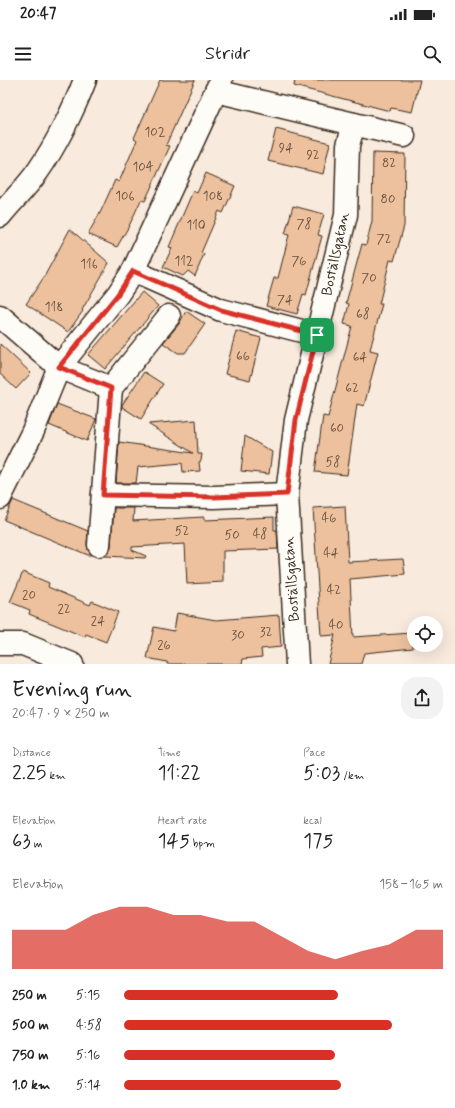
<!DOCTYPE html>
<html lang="en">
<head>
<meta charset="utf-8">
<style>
	:root { --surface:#fff; --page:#f2f2f2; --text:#222; --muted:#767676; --accent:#d93025 }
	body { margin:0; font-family:Mynerve,sans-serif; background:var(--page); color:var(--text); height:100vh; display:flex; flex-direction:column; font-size:15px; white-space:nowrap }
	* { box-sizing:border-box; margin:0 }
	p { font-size:13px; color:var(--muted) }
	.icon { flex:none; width:22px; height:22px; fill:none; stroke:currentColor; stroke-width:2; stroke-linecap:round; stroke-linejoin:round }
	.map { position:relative; height:584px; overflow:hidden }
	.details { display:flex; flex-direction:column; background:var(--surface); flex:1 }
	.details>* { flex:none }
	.buttons { position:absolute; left:407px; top:536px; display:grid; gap:8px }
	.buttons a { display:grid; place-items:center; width:36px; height:36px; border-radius:50%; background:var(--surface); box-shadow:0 4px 16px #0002; font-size:20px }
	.pin { position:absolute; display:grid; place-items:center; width:34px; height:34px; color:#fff; margin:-17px; border-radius:8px; box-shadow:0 2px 6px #0006 }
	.round { display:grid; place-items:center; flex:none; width:42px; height:42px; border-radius:16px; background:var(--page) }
	.summary { display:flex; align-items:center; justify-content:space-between; height:68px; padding:0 12px }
	h1 { font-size:22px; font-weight:600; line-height:30px }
	.figures { display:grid; grid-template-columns:repeat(3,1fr); gap:6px; height:68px; padding:4px 12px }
	.figures div { display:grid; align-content:center }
	.figures b { font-size:20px; font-weight:600 }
	.figures small { font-size:11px; font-weight:400 }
	.figures p { font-size:11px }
	.chart { height:112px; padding:8px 12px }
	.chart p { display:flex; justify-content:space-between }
	.chart svg { width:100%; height:72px; margin-top:4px; fill:var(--accent); opacity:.7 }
	ul { padding:0 12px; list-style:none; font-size:13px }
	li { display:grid; grid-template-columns:64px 48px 1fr; align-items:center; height:30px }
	li i { height:10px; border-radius:5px; background:var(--accent) }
	.status { display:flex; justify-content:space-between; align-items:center; height:28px; padding:0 20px; background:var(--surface); direction:ltr }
	.status svg { height:11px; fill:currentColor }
	header { display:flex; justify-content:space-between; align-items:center; height:52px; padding:0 12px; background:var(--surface); font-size:18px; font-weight:600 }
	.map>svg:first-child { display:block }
	.building { fill:#edc19d; stroke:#3b2a1e }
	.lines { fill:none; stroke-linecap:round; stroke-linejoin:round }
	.minor-casing { stroke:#3b2a1e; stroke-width:25 }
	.minor { stroke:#fdfcf7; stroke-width:22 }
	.route-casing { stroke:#fff; stroke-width:8 }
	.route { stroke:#d93025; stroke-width:5 }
	.labels { text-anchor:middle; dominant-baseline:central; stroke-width:3.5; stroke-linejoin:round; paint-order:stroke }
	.number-label { font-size:13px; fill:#68503e }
	.street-label { font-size:15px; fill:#3b2a1e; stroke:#fdfcf7 }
</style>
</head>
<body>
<div class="status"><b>20:47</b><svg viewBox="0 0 49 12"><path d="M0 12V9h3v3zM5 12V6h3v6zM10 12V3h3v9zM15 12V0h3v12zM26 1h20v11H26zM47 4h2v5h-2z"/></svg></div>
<header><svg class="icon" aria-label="menu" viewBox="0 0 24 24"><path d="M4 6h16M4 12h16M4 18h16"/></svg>Stridr<svg class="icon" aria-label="search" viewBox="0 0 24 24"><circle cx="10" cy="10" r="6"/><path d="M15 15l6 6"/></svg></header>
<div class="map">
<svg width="455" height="584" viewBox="0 0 455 584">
	<rect width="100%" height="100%" fill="#f8eadc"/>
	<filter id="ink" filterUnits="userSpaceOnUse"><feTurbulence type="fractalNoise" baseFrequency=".025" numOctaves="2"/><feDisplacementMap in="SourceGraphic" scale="8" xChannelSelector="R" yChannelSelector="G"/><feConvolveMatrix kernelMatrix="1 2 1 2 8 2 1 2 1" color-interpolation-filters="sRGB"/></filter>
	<g filter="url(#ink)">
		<g class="building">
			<path d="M160,0h35l-29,65 4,1 -25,55 -4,-1 -12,26 -12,21 -29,-13 13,-23 14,-31 4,2 18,-42 -3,-2z"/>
			<path d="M295,0h125l-8,32 -21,-4 -1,3 -96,-25z"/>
			<path d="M276,49l54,14 -7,31 -55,-13z"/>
			<path d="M373,73l32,1 -1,72 -10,35 -4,-1 -11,44h3l-12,46 8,2 -14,54 -7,-2 -10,71 -32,-3 8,-56 5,1 24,-91 -8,-2 5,-20 -3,-1 16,-59 4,1 6,-24z"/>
			<path d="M206,93l29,13 -12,27 -4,-2 -18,42 3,1 -9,22 -7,-5 -5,5 -20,-9 9,-19 -3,-1 24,-56 4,2z"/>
			<path d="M293,126l31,8 -6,21 4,1 -16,59 -3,-1 -6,20 -31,-8 8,-28h4l11,-43 -4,-1z"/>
			<path d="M70,149l39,34 -27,47 1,1 -15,21 -42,-28 18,-27z"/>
			<path d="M142,212l16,14 -53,63 -17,-14z"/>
			<path d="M186,231l19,13 -20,29h-7l-15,-10 16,-19z"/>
			<path d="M236,251l25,7 -11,42 -25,-6z"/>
			<path d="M0,264l31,29 -15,16 -16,-15z"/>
			<path d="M144,292l19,12 -22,35 -19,-12v-2z"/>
			<path d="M57,324l39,15 -9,22 -38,-16z"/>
			<path d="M196,340l2,34h4l-1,7 -2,1 1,9 -17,1 -1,-9 -44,4 -2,16h-20l3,-41 74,11 -45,-29z"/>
			<path d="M245,356l27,16 -3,22 -28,-3z"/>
			<path d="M13,420l75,31 -1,13 1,6 4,5h-4l-84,-35z"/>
			<path d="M345,426l3,56 55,-3 2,15 -55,5 3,58 59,-4 1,15 -49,5 -3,11h-33l7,-29 -14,1 -8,-128z"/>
			<path d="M114,428h20l-1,13 71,-4v3l70,-3v13h3l1,19 -55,2v31l-36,2 -2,-40 -53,3v3l14,6 -1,2 -40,-2 4,-4 2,-6z"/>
			<path d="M23,492l26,11 -1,4 42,18 2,-4 26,11 -12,30 -20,-8 -1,3 -56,-23 1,-4 -20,-8z"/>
			<path d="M177,533l39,7 63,-5 2,32 -20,2 1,8 -19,2 -1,5h-75v-2l-20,-4 7,-31 20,4z"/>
		</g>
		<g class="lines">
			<defs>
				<g id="minor">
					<path d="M216,11l188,45"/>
					<path d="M0,136c12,-15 27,-29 38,-45 18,-26 36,-62 47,-91"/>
					<path d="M133,191l88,39 96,25"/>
					<path d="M0,236l59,51 52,21 58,-72"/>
					<path d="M103,415l111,2 73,-3"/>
					<path d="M0,418l33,-67 26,-64 59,-73 15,-23 88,-191"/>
					<path d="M99,465l12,-157"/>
					<path d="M0,564h23l49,20"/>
					<path d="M297,584l-10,-170 9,-74 50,-205 2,-70 6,-21"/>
				</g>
			</defs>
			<use href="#minor" class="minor-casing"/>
			<use href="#minor" class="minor"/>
		</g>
	</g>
	<g class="lines" filter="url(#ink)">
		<defs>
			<path id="route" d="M133,191l88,39 96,25 -21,85 -9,74 -73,3 -111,-2 8,-107 -52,-21 59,-73z"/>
		</defs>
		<use href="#route" class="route-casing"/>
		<use href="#route" class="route"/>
	</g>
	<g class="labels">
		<g class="number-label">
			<text x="155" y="52">102</text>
			<text x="286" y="68">94</text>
			<text x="313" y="75">92</text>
			<text x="389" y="83">82</text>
			<text x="143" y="87">104</text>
			<text x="125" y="116">106</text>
			<text x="213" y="116">108</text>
			<text x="388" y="119">80</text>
			<text x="304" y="144">78</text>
			<text x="196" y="145">110</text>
			<text x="384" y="159">72</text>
			<text x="184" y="181">112</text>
			<text x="299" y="181">76</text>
			<text x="89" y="184">116</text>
			<text x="369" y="198">70</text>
			<text x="285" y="220">74</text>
			<text x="54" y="227">118</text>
			<text x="363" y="234">68</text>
			<text x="243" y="276">66</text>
			<text x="360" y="277">64</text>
			<text x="352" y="308">62</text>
			<text x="337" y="348">60</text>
			<text x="333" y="382">58</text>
			<text x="329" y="438">46</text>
			<text x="182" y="451">52</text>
			<text x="260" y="454">48</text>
			<text x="232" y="455">50</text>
			<text x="331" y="473">44</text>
			<text x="334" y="510">42</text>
			<text x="29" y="515">20</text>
			<text x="64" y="529">22</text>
			<text x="98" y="541">24</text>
			<text x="336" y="545">40</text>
			<text x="266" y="552">32</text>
			<text x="238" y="555">30</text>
			<text x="164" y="565">26</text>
		</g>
		<g class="street-label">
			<text transform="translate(336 174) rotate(-78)">Boställsgatan</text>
			<text transform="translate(292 499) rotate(-94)">Boställsgatan</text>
		</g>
	</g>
</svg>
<div class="buttons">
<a><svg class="icon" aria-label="locate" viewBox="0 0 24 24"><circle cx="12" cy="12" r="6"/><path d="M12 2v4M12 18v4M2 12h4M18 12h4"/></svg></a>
</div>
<div class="pin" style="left:317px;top:255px;background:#1e9e55"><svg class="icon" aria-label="arrive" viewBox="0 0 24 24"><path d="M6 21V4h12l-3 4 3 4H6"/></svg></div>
</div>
<section class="details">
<div class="summary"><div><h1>Evening run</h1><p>20:47 · 9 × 250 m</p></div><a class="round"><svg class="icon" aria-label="share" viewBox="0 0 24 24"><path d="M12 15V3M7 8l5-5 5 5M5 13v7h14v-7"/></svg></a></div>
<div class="figures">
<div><p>Distance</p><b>2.25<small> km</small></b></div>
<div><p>Time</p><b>11:22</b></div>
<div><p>Pace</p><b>5:03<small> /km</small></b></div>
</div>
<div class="figures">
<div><p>Elevation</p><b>63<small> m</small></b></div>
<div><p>Heart rate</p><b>145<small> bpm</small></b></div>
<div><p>kcal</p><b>175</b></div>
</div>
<div class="chart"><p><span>Elevation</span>158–165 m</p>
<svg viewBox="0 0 160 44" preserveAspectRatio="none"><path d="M0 44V20L10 20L20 20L30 11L40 6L50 6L60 11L70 11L80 15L90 15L100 24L110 33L120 38L130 33L140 29L150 20L160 20V44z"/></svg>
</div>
<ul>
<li><b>250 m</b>5:15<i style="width:67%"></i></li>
<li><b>500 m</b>4:58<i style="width:84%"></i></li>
<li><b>750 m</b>5:16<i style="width:66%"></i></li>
<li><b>1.0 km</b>5:14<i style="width:68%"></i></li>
</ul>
</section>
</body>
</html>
